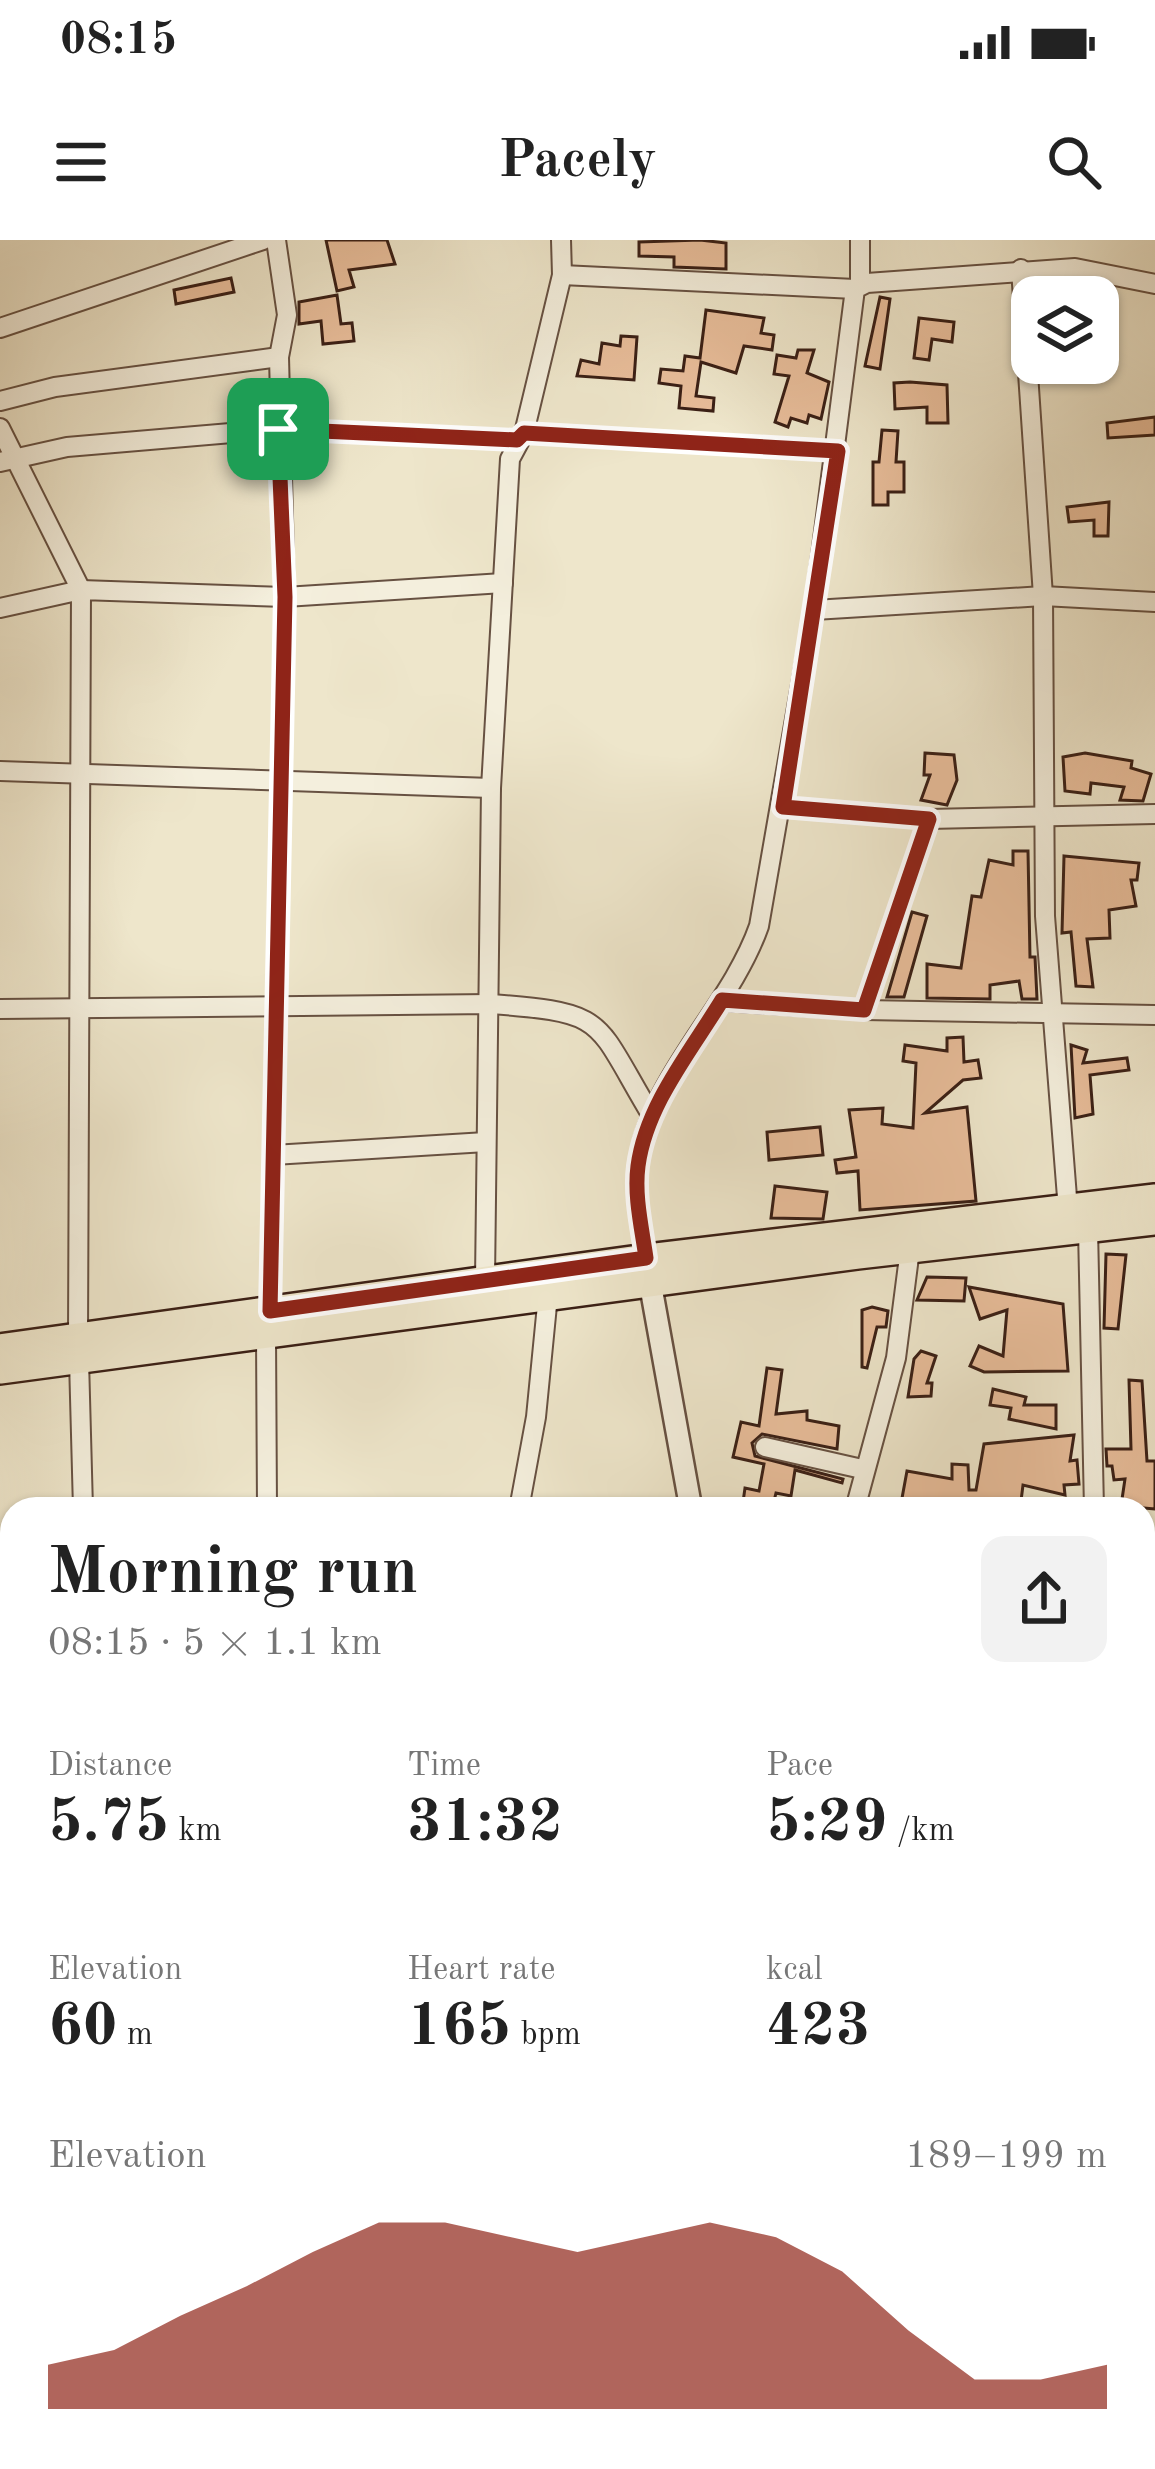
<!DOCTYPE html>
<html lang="en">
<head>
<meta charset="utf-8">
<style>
	:root { --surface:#fff; --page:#f2f2f2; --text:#222; --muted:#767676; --accent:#8f2418 }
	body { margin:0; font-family:"Old Standard TT",serif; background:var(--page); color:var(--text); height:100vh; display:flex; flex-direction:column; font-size:45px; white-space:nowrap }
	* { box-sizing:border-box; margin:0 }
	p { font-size:39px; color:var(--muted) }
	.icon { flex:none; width:66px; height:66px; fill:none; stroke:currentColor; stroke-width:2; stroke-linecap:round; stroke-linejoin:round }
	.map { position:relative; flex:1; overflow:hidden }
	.details { position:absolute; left:0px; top:1257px; width:1155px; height:972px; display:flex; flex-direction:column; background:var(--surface); border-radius:36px 36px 0 0; box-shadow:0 3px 9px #0004 }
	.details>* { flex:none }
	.buttons { position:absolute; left:1011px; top:36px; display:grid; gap:24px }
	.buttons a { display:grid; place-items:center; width:108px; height:108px; border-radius:24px; background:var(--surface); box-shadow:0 3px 9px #0004; font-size:60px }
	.pin { position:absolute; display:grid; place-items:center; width:102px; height:102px; color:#fff; margin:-51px; border-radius:24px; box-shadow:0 6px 18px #0006 }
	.round { display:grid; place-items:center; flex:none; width:126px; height:126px; border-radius:24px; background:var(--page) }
	.overview { display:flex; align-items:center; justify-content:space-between; height:204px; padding:0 48px }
	h1 { font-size:66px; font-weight:700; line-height:90px }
	.stats { display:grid; grid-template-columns:repeat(3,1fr); gap:18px; height:204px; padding:12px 48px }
	.stats div { display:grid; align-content:center }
	.stats b { font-size:60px; font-weight:700 }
	.stats small { font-size:33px; font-weight:400 }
	.stats p { font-size:33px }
	.chart { height:336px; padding:24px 48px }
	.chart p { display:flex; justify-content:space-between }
	.chart svg { width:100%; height:216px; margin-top:12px; fill:var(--accent); opacity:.7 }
	.status { display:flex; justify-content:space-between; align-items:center; height:84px; padding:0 60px; background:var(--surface); direction:ltr }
	.status svg { height:33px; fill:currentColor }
	header { display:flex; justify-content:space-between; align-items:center; height:156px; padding:0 48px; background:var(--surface); font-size:54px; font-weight:700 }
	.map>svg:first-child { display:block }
	.building { fill:#e8bd9a; stroke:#3a1f15; stroke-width:3 }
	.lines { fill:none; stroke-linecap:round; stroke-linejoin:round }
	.minor-casing { stroke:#675142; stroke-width:22 }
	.tertiary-casing { stroke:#675142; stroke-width:26 }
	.primary-casing { stroke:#3a1f15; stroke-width:32 }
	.minor { stroke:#f4efdd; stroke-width:18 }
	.tertiary { stroke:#f4efdd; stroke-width:21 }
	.primary { stroke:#eee6cb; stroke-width:27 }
	.route-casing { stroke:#fff; stroke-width:24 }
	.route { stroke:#8f2418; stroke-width:15 }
</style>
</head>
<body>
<div class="status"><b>08:15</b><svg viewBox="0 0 49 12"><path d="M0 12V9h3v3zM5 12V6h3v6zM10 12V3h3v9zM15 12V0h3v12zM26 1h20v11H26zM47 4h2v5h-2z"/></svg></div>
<header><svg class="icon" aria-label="menu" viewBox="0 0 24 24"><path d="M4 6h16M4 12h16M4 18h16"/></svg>Pacely<svg class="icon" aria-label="search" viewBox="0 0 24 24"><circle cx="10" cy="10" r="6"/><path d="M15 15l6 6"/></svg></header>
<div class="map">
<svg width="1155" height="2229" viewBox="0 0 1155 2229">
	<rect width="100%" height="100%" fill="#eee6cb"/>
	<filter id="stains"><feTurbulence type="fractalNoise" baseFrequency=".00167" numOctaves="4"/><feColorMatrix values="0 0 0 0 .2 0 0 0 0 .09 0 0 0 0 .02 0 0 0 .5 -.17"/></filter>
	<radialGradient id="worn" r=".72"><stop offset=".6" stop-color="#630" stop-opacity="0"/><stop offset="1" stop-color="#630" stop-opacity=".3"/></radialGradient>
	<g class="building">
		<path d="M326,0h61l8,24 -46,6 5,17 -17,4z"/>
		<path d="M700,0l26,3v26l-52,-2v-10l-35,-1v-14z"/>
		<path d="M231,38l3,14 -58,12 -2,-14z"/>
		<path d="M337,55l4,29 11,-1 2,18 -31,3 -2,-23 -22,3v-22z"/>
		<path d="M880,57l10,2 -10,70 -15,-3z"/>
		<path d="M706,70l58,8 -3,15 13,2 -2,15 -28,-4 -8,27 -35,-11 -5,34 18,2 -1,13 -34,-3 2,-22 -22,-3 2,-14 22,2 2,-15 15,2z"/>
		<path d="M919,78l35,4 -2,20 -20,-3 -3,21 -15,-2z"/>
		<path d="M621,96l16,1 -3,43 -57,-4 4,-16 18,4 3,-21 18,3z"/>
		<path d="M798,110h16l-7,23 22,9 -8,37 -12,-4 -2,8 -16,-5 -3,9 -13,-5 14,-46 -15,-2 3,-19 19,3z"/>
		<path d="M910,142l37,3 1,38h-21v-16l-32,2 -1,-26z"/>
		<path d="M1155,177v18l-47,3 -1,-15z"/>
		<path d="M882,190l16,1 -2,31h8v30h-16v13h-15v-43h6z"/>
		<path d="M1109,262l-1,34h-14v-16l-25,2 -2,-15z"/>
		<path d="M925,513l29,2 3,25 -10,25 -26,-5 9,-25h-6z"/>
		<path d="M1085,513l47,8 -1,7 20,6 -8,27 -23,-1 4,-13 -33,-4 -1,11 -25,-3 -2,-34z"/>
		<path d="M1013,611h15l2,106h5l2,42h-15l-3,-18 -29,4v14l-63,-1v-34l34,4 11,-72 9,1 8,-37 24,5z"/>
		<path d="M1064,616l75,7 -2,17h-6l5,26 -27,4 1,28 -23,1 6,48 -17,-1 -5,-54 -9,1z"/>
		<path d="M912,672l15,4 -23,81h-17z"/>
		<path d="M963,797l1,25 14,-2 3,18 -18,2 -38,33 42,-6 9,94 -116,9 -2,-39 -21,2 -2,-13 21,-3 -7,-47 34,-2 -1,16 31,4 3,-65 -13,-2 2,-16 42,6v-13z"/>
		<path d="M1071,805l16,5 -4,13 44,-5 2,12 -39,5 3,39 -18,4z"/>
		<path d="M820,887l3,28 -54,5 -2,-28z"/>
		<path d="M775,946l52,6 -4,27 -52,-1z"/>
		<path d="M1106,1014l20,1 -8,74 -14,-1z"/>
		<path d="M927,1037l39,1 -2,23 -47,-1z"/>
		<path d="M969,1047l94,17 5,67 -84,1 -14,-6 9,-20 24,10 4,-46 -27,9z"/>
		<path d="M872,1067l16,4 -2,16h-9l-10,41 -5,-1v-57z"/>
		<path d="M921,1111l15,5 -9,27h5l-1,13 -23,1 6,-38z"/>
		<path d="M767,1128l15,2 -6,44 31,-3v9l32,6 -2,23 -75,-15 -10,9 3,13 88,23 -1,4 -47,-13 -4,26 -15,-3 -4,16 -29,-7 2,-14 14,3 5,-27 -31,-7 8,-35 18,4z"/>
		<path d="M1129,1140l13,1 5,80h8v48l-34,-3 4,-27 -11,1 -2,-14h-5l-1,-17h25z"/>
		<path d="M993,1149l33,8 -2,8h32v24l-47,-10 2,-11 -21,-3z"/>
		<path d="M1074,1195l-4,26 7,-1 2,24 -15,1 1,10 -42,-10 -3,24h-120l7,-38 45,8v-15l16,1 1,25h7l8,-46z"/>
	</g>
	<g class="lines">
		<defs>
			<g id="minor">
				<path d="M561,0l1,35 -38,158 314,18"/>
				<path d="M1021,29l22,327 2,320 23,294"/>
				<path d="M562,35l293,14"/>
				<path d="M860,44v-44"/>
				<path d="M0,88l263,-88"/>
				<path d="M0,161l55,-14 224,-30"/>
				<path d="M0,188l81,162 -81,18"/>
				<path d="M0,222l67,-15 211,-18 239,11"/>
				<path d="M814,370l229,-14 112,6"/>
				<path d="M0,531l491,17"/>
				<path d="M783,567l146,12 226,-5"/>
				<path d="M723,761l141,9 291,5"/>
				<path d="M0,769l491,-5c119,9 102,14 161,112"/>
				<path d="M864,770l65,-191"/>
				<path d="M273,915l213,-13"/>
				<path d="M1088,989l6,280"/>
				<path d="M646,1018c-4,-29 -12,-62 -8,-92 11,-89 92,-157 121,-240l55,-316 41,-321 12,-6 208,-15 80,16"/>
				<path d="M485,1040l6,-492 19,-329 14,-26"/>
				<path d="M270,1071l15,-714 -6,-240 8,-42 -11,-75"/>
				<path d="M266,1095l1,174"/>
				<path d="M78,1098l3,-748 204,7 218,-14"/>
				<path d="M79,1120l4,149"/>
				<path d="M765,1207l97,22"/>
				<path d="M519,1269l17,-92 12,-122"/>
				<path d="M855,1269l41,-151 14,-109"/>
				<path d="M0,1317h12"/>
				<path d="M1143,1418l12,1"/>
				<path d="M0,1483l12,10"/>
				<path d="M0,1570l12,2"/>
				<path d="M0,1892h12"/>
				<path d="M0,2055h12"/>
				<path d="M0,2181h12"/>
				<path d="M211,2229v-12"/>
				<path d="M379,2229l1,-12"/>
				<path d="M500,2229v-12"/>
			</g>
			<g id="tertiary">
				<path d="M648,1031l43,238"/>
				<path d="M1143,2057l12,6"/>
			</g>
			<g id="primary">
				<path d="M0,1108l646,-90 509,-60"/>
				<path d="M0,1130l858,-115 297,-34"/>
			</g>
		</defs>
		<use href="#minor" class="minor-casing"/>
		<use href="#tertiary" class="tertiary-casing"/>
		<use href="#primary" class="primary-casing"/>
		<use href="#minor" class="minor"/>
		<use href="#tertiary" class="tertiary"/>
		<use href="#primary" class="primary"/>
	</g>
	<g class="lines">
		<defs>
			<path id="route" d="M278,189l239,11 7,-7 314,18 -55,356 146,12 -65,191 -142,-10c-31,51 -76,105 -84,166 -4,30 4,63 8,92l-376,53 15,-714z"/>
		</defs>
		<use href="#route" class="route-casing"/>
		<use href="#route" class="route"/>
	</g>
	<rect width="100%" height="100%" filter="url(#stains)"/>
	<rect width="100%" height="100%" fill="url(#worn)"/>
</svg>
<div class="buttons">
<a><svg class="icon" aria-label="layers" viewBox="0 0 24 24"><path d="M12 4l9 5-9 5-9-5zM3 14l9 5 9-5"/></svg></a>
</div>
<div class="pin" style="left:278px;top:189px;background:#1e9e55"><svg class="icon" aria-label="arrive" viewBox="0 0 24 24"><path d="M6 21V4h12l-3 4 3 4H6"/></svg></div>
<section class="details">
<div class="overview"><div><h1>Morning run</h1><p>08:15 · 5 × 1.1 km</p></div><a class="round"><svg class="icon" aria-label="share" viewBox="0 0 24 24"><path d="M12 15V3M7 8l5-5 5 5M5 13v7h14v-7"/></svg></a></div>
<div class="stats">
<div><p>Distance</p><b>5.75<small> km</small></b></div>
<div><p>Time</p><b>31:32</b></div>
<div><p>Pace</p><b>5:29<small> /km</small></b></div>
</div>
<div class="stats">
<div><p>Elevation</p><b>60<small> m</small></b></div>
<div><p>Heart rate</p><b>165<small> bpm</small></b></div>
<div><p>kcal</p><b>423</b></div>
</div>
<div class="chart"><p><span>Elevation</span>189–199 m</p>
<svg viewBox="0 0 160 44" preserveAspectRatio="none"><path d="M0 44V35L10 32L20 25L30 19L40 12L50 6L60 6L70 9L80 12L90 9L100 6L110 9L120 16L130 28L140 38L150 38L160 35V44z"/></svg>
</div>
</section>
</div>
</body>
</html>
